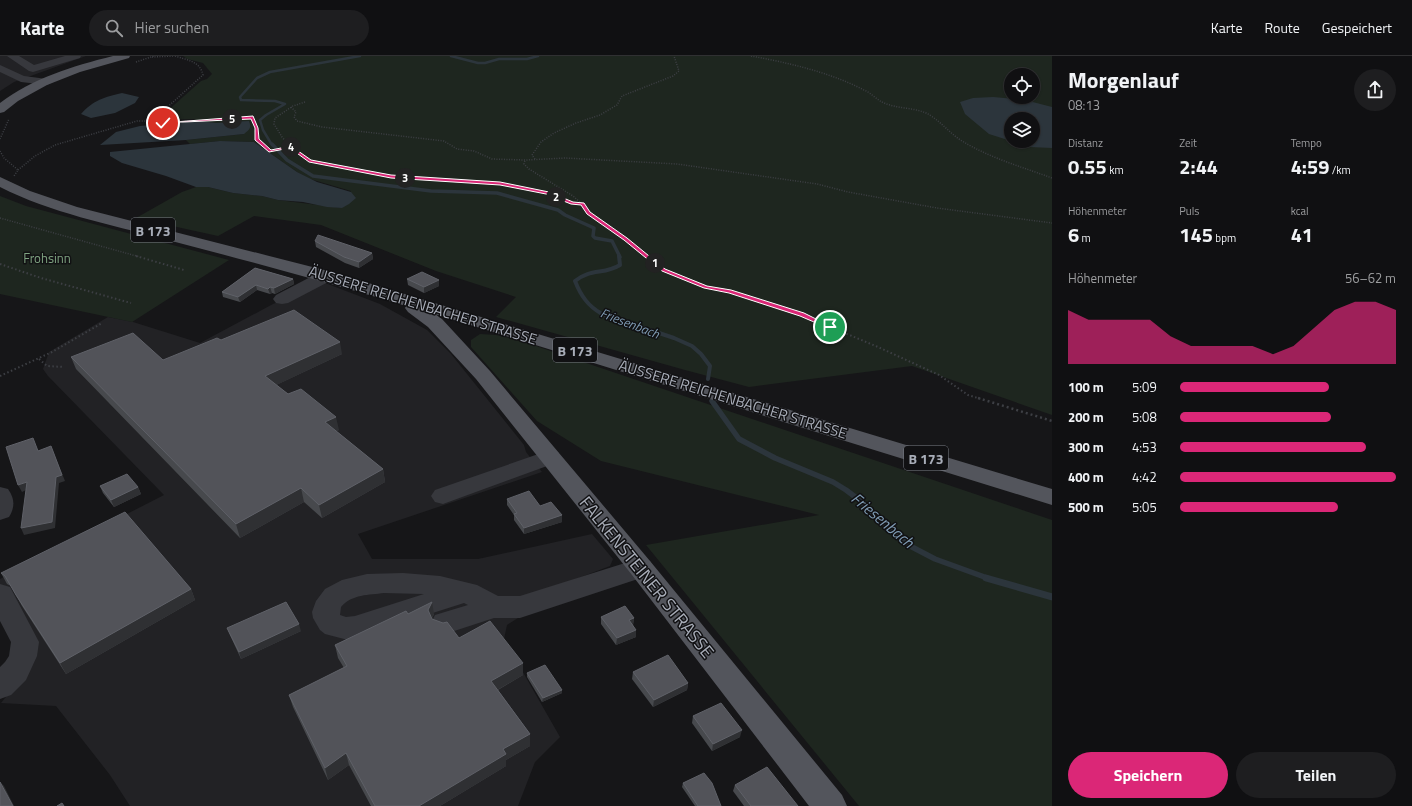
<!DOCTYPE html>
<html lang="de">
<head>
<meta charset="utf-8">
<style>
	:root { --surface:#101012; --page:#1e1e20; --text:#f1f3f6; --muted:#9c9d9f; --line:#303032; --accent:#db2777 }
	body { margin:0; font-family:"Titillium Web",sans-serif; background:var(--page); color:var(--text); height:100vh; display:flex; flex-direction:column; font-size:15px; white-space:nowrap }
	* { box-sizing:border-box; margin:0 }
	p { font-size:13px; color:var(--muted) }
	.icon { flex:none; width:22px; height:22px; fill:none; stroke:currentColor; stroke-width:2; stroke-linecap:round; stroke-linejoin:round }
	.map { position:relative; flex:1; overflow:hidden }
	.side { display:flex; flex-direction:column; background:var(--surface); width:360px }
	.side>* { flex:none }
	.controls { position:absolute; left:1004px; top:12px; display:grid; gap:8px }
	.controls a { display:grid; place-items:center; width:36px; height:36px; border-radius:50%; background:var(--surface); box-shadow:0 1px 3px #0004,0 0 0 1px var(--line); font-size:20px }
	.pin { position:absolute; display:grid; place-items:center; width:34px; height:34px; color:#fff; margin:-17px; border:2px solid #fff; border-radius:50%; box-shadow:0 1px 4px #0007 }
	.km { position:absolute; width:20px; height:20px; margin:-10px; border-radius:50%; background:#222; color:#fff; font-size:11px; line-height:20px; text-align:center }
	.round { display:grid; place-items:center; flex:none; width:42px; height:42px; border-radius:21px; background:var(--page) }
	.summary { display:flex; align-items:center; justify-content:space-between; height:68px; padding:0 16px }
	h1 { font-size:22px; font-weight:700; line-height:30px }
	.figures { display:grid; grid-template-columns:repeat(3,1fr); gap:6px; height:68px; padding:4px 16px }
	.figures div { display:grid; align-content:center }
	.figures b { font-size:20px; font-weight:700 }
	.figures small { font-size:11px; font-weight:400 }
	.figures p { font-size:11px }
	.chart { height:112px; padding:8px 16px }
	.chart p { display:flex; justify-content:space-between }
	.chart svg { width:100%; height:72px; margin-top:4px; fill:var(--accent); opacity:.7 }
	.primary-button { display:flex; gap:8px; margin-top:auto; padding:8px 16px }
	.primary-button a { flex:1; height:46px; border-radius:24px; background:var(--accent); color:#fff; font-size:16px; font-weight:700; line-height:46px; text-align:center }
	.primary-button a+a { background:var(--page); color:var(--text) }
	ul { padding:0 16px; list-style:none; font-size:13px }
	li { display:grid; grid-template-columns:64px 48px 1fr; align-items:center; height:30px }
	li i { height:10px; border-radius:5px; background:var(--accent) }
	header { display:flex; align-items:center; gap:24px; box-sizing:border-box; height:56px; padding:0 20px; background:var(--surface); border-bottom:1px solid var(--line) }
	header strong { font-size:19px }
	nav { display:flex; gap:22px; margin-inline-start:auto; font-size:14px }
	.search { width:280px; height:36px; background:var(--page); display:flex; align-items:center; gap:10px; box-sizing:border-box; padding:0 14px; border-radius:22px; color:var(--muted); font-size:15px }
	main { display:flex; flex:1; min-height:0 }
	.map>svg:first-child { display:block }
	.built { fill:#222225 }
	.green { fill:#1e261f; fill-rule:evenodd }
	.water { fill:#2c353c; fill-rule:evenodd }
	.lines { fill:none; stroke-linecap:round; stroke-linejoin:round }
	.stream-far4 { stroke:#2c353c; stroke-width:2.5 }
	.stream-far3 { stroke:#2c353c; stroke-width:3.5 }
	.stream-far2 { stroke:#2c353c; stroke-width:4 }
	.stream-far1 { stroke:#2c353c; stroke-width:5.5 }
	.stream { stroke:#2c353c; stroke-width:7 }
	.path-far2 { stroke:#3d3f44; stroke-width:1.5; stroke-dasharray:1 1.5; stroke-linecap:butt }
	.path-far1 { stroke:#3d3f44; stroke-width:2; stroke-dasharray:1.5 2.5; stroke-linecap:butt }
	.path { stroke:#3d3f44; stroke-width:2.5; stroke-dasharray:2 3; stroke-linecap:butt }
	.minor { fill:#37383d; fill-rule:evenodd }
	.major { fill:#53555c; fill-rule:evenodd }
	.wall { fill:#47494d }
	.shaded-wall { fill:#2f3033 }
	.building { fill:#525359; stroke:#5f6168 }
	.route { fill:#db2777; stroke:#fff }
	.labels { text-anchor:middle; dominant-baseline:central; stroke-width:3; stroke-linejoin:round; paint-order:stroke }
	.far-park-label { font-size:13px; fill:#7fa381; stroke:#111113 }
	.far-water-label { font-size:13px; font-style:italic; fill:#7f9bb3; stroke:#111113 }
	.shield { fill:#111113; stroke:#7b7e86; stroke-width:1 }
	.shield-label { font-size:14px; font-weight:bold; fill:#a8adb8 }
	.street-label { font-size:15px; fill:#a8adb8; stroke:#111113 }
	.water-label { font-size:16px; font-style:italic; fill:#7f9bb3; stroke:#111113 }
	.near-street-label { font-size:18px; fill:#a8adb8; stroke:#111113 }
</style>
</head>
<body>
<header>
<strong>Karte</strong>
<div class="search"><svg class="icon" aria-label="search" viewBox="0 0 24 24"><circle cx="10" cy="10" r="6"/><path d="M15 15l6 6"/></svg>Hier suchen</div>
<nav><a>Karte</a><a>Route</a><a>Gespeichert</a></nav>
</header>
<main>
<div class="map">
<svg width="1052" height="750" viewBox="0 0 1052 750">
	<rect width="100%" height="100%" fill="#161618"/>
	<g class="built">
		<path d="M0,0h86l-72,26 -14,9z"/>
		<path d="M325,227l55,21 47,26 24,24 73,91 2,7 16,20 -184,62 14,25h106l114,-25 21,25 -3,7 -79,30 8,13 -21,9 -11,7 -3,14 56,98 -25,25 -17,44h-388l-20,-31 -54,-69 -55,-3 32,-40 -33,-77v-7l164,-84 -116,-119 -5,-7 6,-17 59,-35 25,5 67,21 73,-39z"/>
	</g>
	<g class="green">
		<path d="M183,0h869v359l-140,-49 -163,21 -64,-17 -189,-53 20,-20 -80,-26 -115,-46 -67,-9 -36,20 -82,-18 46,-26 14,-5h12l25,6 29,3 16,4 64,8 9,-17 -41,-12 -13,-7 -43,-30 -34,-1 -30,3 -4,-4 58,-6 -28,-11h-13l-9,-4 -37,1 44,-39 6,-2 5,-5 -9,-11 -16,-4zM1011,19h22v22h-22zM1011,63h22v22h-22z"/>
		<path d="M0,140l26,10 203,54 -97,62 -132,-28z"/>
		<path d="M480,278l16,1 22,5 534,180v286h-193l-213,-261 173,-30 -218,-54 -64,-40 -66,-74v-7z"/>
	</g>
	<g class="water">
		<path d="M122,37l17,4 -4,6 -20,10 -24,5 -10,-4c12,-14 24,-17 41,-21z"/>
		<path d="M993,41l32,3 27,7v41l-22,-1 -41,-13 -24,-20 -5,-12 13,-4zM1011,63h22v22h-22z"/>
		<path d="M198,65l18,2 33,-2c3,7 0,9 -5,13l-58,6 -86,5 16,-13 24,-6z"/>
		<path d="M220,85l34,1 43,30 20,10 34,10 5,6 -7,6 -7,4 -15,-1 -24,-5 -25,-2 -16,-4 -29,-3 -25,-6h-12l-30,-11 -44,-13 -12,-7v-4z"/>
	</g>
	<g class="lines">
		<g class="stream-far4">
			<path d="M451,0l27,7h7l14,-4h28l11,-3"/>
			<path d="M272,89l-9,-15 -3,-10 6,-5 19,-11 -10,-3 -34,-1 -1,-3 17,-19 13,-6 90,-16"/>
		</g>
		<path class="stream-far3" d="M272,88l15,16 26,16 118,15 66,2 61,17 7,5 29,13 -1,8 2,2 17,3 8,16"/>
		<path class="stream-far2" d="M619,200l1,9c-16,10 -29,3 -45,16 6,15 13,25 27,33l72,24 18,8 9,8 9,12 -2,13"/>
		<path class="stream-far1" d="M712,345l27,38 36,19 58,24 13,8 16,12 14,15 36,30 23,12 55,20"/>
		<path class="stream" d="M986,522l66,19"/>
		<g class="path-far2">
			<path d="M175,0c12,4 25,5 28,19l-51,46 11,2 90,-6 4,23 13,11 20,-4"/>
			<path d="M751,0c38,7 78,16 113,34 7,3 12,9 18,12 14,7 30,5 44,11 14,7 23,20 36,28 28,17 60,26 90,37"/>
			<path d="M152,1l22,-1"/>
			<path d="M136,6l18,-6"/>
			<path d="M305,46l-12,4 -18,12 -1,6 8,13 9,10 18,14 82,16 110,7 46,9 25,10 10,1 -9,-8 -44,-27 -5,-5 1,-4"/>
			<path d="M291,51l5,5 -2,5 3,4 25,6 122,14 13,8 17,2 18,8 33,1 40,-2 112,6 140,20 31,8 89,16 115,15"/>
			<path d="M0,83l9,-20"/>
			<path d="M0,95l4,7 14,12 -4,6"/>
			<path d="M535,103l-3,-4 9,-13 13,-9 22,-10 24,-8 17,-10 5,-9 51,-20 6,-5 -5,-15"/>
			<path d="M18,114l17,-14 20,-11 82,-24h15"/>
			<path d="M582,148l7,9 37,26 22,18"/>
			<path d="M0,162l140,39"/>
		</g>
		<g class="path-far1">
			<path d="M136,200l48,14"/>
			<path d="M647,200l16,14 42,17 24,4 73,24 76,32 61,28 29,20 13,4"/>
			<path d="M0,208l41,14 90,25"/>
			<path d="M39,303l8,7 17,1"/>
			<path d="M0,320l52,-24 50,-29"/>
		</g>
		<path class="path" d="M978,342l74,23"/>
		<g class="minor">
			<path d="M7,0h12l15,9 31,-9h16l-1,2 -47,14 -4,-1z"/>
			<path d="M0,9l24,11 23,3 6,3 -6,3 -26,-3 -21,-10z"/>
			<path d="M326,215l6,1 3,4 -3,4 -44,23 -6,1 -6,-1 -3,-4 3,-4 44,-23z"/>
			<path d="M550,394l8,2 3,5 -3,5 -115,42 -8,-2 -4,-6 4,-6z"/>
			<path d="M0,431l8,2c7,10 7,18 1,28l-9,3z"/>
			<path d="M641,502l9,3 4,7 -4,7 -130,43h-26l-49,16 -10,-3 -4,-8 4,-8 33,-10 -4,-2 -116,37 -23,-6 -5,-4 -7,-12 -1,-6 4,-11 9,-12 17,-9 25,-6 36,-1 37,3 37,9 21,11h22zM384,537l40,1 -69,22 -9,1 -6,-2 1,-8c11,-13 28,-12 43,-14z"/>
			<path d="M0,528l10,3 29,55 -2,14 -11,24 -15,15 -11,4v-32l5,-5 4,-6 2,-14 -11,-21z"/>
		</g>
		<g class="major">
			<path d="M113,0h17l-1,2 -49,14 -33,13 -29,16 -14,11 -4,1v-10c33,-25 73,-37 113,-47z"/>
			<path d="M0,121l30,14 47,16 255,65 720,217v16l-617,-191 7,5 48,52 160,190 192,234 5,11h-38l-177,-231 -156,-196 -48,-52 -20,-15 -3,-4 1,-2c-80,-24 -161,-46 -242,-67 -55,-15 -113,-26 -164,-52z"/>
		</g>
	</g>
	<g class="wall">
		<path d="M315,185l57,12 1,6 -14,9 -14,-5 -29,-16z"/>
		<path d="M255,212l38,11 1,5 -19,10 -3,-1 -2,1 -13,-4 -17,12 -17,-5 -1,-5z"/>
		<path d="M407,223l32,7 -15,7 -16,-8z"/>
		<path d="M221,284l121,14 -66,31 12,9 51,36 -3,1 47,38 2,13 -63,36 -18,-16 -64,36 -164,-169 -5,-12 92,3z"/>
		<path d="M100,430l38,1 3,7 -27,13 -11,-14z"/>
		<path d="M507,443l33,7 22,9v7l-38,12 -10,-14v-5l-7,-10z"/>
		<path d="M1,517l190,16 4,11 -129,74 -44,-68 -11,-20 -4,-2z"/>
		<path d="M408,558h26l-2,4v1l27,19 64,37 -25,15 32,44v12l-24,14v6l-66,40h-69l-22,-41 -21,15 -35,-73 -4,-12 55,-27 -6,-10 -3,-13z"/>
		<path d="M601,561l33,1 -1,7 3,12 -20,8 -15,-21z"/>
		<path d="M227,572l74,3 -60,28 -11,-24z"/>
		<path d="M633,616l55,11 -1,7 -34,17 -21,-28z"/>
		<path d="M527,617l35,17v3l-20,9 -15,-25z"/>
		<path d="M693,660l47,21 -28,14 -20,-28z"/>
		<path d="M683,727l38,23h-26l-13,-19z"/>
		<path d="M735,729l63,21h-54l-11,-15z"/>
	</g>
	<g class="shaded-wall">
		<path d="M372,197l1,6 -14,9v-6z"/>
		<path d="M293,223l1,5 -19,10 -1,-6z"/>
		<path d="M439,224v6l-15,7v-6z"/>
		<path d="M256,229l1,5 -17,12 -2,-5z"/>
		<path d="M270,231l2,6 -2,1 -2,-5z"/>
		<path d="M340,286l2,12 -74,35 -3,-13z"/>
		<path d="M336,361l3,13 -12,6 -2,-14z"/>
		<path d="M51,390l14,35 -6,2 -4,45 -31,7 -3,-7 35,-51z"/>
		<path d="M383,413l2,13 -63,36 -3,-13z"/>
		<path d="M27,426l3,6 -8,4 -4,-7z"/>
		<path d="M138,431l3,7 -27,13 -3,-7z"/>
		<path d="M301,432l3,14 -64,36 -4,-14z"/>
		<path d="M562,459v7l-38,12v-6z"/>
		<path d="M191,533l4,11 -129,74 -6,-11z"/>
		<path d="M432,546l2,12 -4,8 -2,-12z"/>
		<path d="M634,562l-1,7 -4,-5z"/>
		<path d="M299,568l2,7 -60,28 -2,-7z"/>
		<path d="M636,574v7l-20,8 1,-7z"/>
		<path d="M523,607v12l-31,18 -1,-12z"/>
		<path d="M688,627l-1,7 -34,17 1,-7z"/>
		<path d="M562,634v3l-20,9 1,-4z"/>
		<path d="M742,674l-2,7 -28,14 1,-7z"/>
		<path d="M530,678v12l-24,14v6l-66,40h-21l84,-57z"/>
		<path d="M346,697l3,12 -21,15 -3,-12z"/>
		<path d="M0,726l4,4 10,20h-1z"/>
	</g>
	<g class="building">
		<path d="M318,179l54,18 -13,9 -15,-5 -29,-16z"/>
		<path d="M255,212l38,11 -19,9 -4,-1 -2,2 -12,-4 -18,12 -16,-5z"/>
		<path d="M422,216l17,8 -15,7 -17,-8z"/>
		<path d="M294,254l46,32 -75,34 23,18 13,-5 35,28 -11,5 58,47 -64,36 -18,-17 -65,36 -165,-167 62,-24 30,27 54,-22 4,2z"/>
		<path d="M33,382l5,13 13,-5 11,29 -6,2 -4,45 -31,6 6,-46 -9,3 -12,-38z"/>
		<path d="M127,418l11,13 -27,13 -11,-14z"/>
		<path d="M529,435l11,15 11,-4 11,13 -38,13 -10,-14 3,-1 -10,-14z"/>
		<path d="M125,456l66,77 -131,74 -44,-68 -11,-19 -4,-3z"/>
		<path d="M286,546l13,22 -60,28 -12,-24z"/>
		<path d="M432,546l-4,8 4,9 11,4 4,-1 12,16 31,-17 33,42 -32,18 39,53 -27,15 3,5 -87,52h-44l-29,-53 -21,15 -36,-73 58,-29 -12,-21 71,-34 2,3z"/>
		<path d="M625,550l9,12 -5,2 7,10 -19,8 -16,-21z"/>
		<path d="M668,599l20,28 -34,17 -21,-28z"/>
		<path d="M545,609l17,25 -19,8 -16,-25z"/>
		<path d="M721,647l21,27 -29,14 -20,-28z"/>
		<path d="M767,711l31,39h-47l-16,-21z"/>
		<path d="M704,717l8,10 9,23h-23l-15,-23z"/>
		<path d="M0,726l13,24h-13z"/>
		<path d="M62,747l2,3h-7z"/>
	</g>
	<path class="route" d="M253,60l5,12 1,11 12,11 20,-4 20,14 80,15 109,7 49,10 24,10 11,1 6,9 37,26 38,31 42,17 24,4 73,23 28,14 -4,1 -28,-12 -71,-23 -25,-5 -42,-17 -38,-31 -37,-26 -6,-9 -10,-1 -25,-10 -46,-9 -109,-7 -82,-16 -19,-14 -21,4 -14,-12v-12l-4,-9 -90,4z"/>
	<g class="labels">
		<g class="far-park-label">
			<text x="47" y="202">Frohsinn</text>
		</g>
		<g class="far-water-label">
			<text transform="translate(630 267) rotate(21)">Friesenbach</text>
		</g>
		<g class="shield">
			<rect x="131" y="162" width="44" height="24" rx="3"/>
			<rect x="553" y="282" width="44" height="24" rx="3"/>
			<rect x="904" y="390" width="44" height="24" rx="3"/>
		</g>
		<g class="shield-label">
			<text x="153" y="174">B 173</text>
			<text x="575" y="294">B 173</text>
			<text x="926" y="402">B 173</text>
		</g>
		<g class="street-label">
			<text transform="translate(423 249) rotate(17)">ÄUSSERE REICHENBACHER STRASSE</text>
			<text transform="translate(733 343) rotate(17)">ÄUSSERE REICHENBACHER STRASSE</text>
		</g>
		<g class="water-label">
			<text transform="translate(883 464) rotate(40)">Friesenbach</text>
		</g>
		<g class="near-street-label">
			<text transform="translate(647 521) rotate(51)">FALKENSTEINER STRASSE</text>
		</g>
	</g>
</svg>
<div class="controls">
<a><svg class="icon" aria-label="locate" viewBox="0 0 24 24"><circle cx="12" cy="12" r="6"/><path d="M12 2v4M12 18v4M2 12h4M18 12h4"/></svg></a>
<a><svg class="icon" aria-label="layers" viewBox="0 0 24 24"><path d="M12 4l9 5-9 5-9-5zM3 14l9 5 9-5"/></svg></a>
</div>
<div class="pin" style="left:830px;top:271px;background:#1e9e55"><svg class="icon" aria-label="arrive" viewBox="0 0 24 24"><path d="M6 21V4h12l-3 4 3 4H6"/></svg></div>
<div class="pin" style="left:163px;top:67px;background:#d93025"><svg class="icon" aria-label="check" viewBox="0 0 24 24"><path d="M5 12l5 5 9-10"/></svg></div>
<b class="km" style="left:655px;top:207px">1</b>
<b class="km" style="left:556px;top:141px">2</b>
<b class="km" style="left:405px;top:122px">3</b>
<b class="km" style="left:291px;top:91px">4</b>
<b class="km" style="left:232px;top:63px">5</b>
</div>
<section class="side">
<div class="summary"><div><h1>Morgenlauf</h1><p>08:13</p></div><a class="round"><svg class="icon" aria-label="share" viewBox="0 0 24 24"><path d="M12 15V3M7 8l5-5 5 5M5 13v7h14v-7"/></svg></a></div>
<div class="figures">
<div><p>Distanz</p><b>0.55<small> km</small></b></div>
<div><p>Zeit</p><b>2:44</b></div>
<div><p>Tempo</p><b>4:59<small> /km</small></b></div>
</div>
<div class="figures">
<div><p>Höhenmeter</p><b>6<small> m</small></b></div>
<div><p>Puls</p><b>145<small> bpm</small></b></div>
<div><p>kcal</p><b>41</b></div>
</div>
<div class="chart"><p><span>Höhenmeter</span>56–62 m</p>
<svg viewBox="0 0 160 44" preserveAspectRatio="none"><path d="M0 44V11L10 17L20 17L30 17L40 17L50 27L60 33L70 33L80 33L90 33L100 38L110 33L120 22L130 11L140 6L150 6L160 11V44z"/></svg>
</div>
<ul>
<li><b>100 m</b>5:09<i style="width:69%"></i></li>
<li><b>200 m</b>5:08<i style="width:70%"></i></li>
<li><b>300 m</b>4:53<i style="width:86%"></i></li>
<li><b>400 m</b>4:42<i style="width:100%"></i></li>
<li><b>500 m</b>5:05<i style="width:73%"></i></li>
</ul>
<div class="primary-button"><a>Speichern</a><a>Teilen</a></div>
</section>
</main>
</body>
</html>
